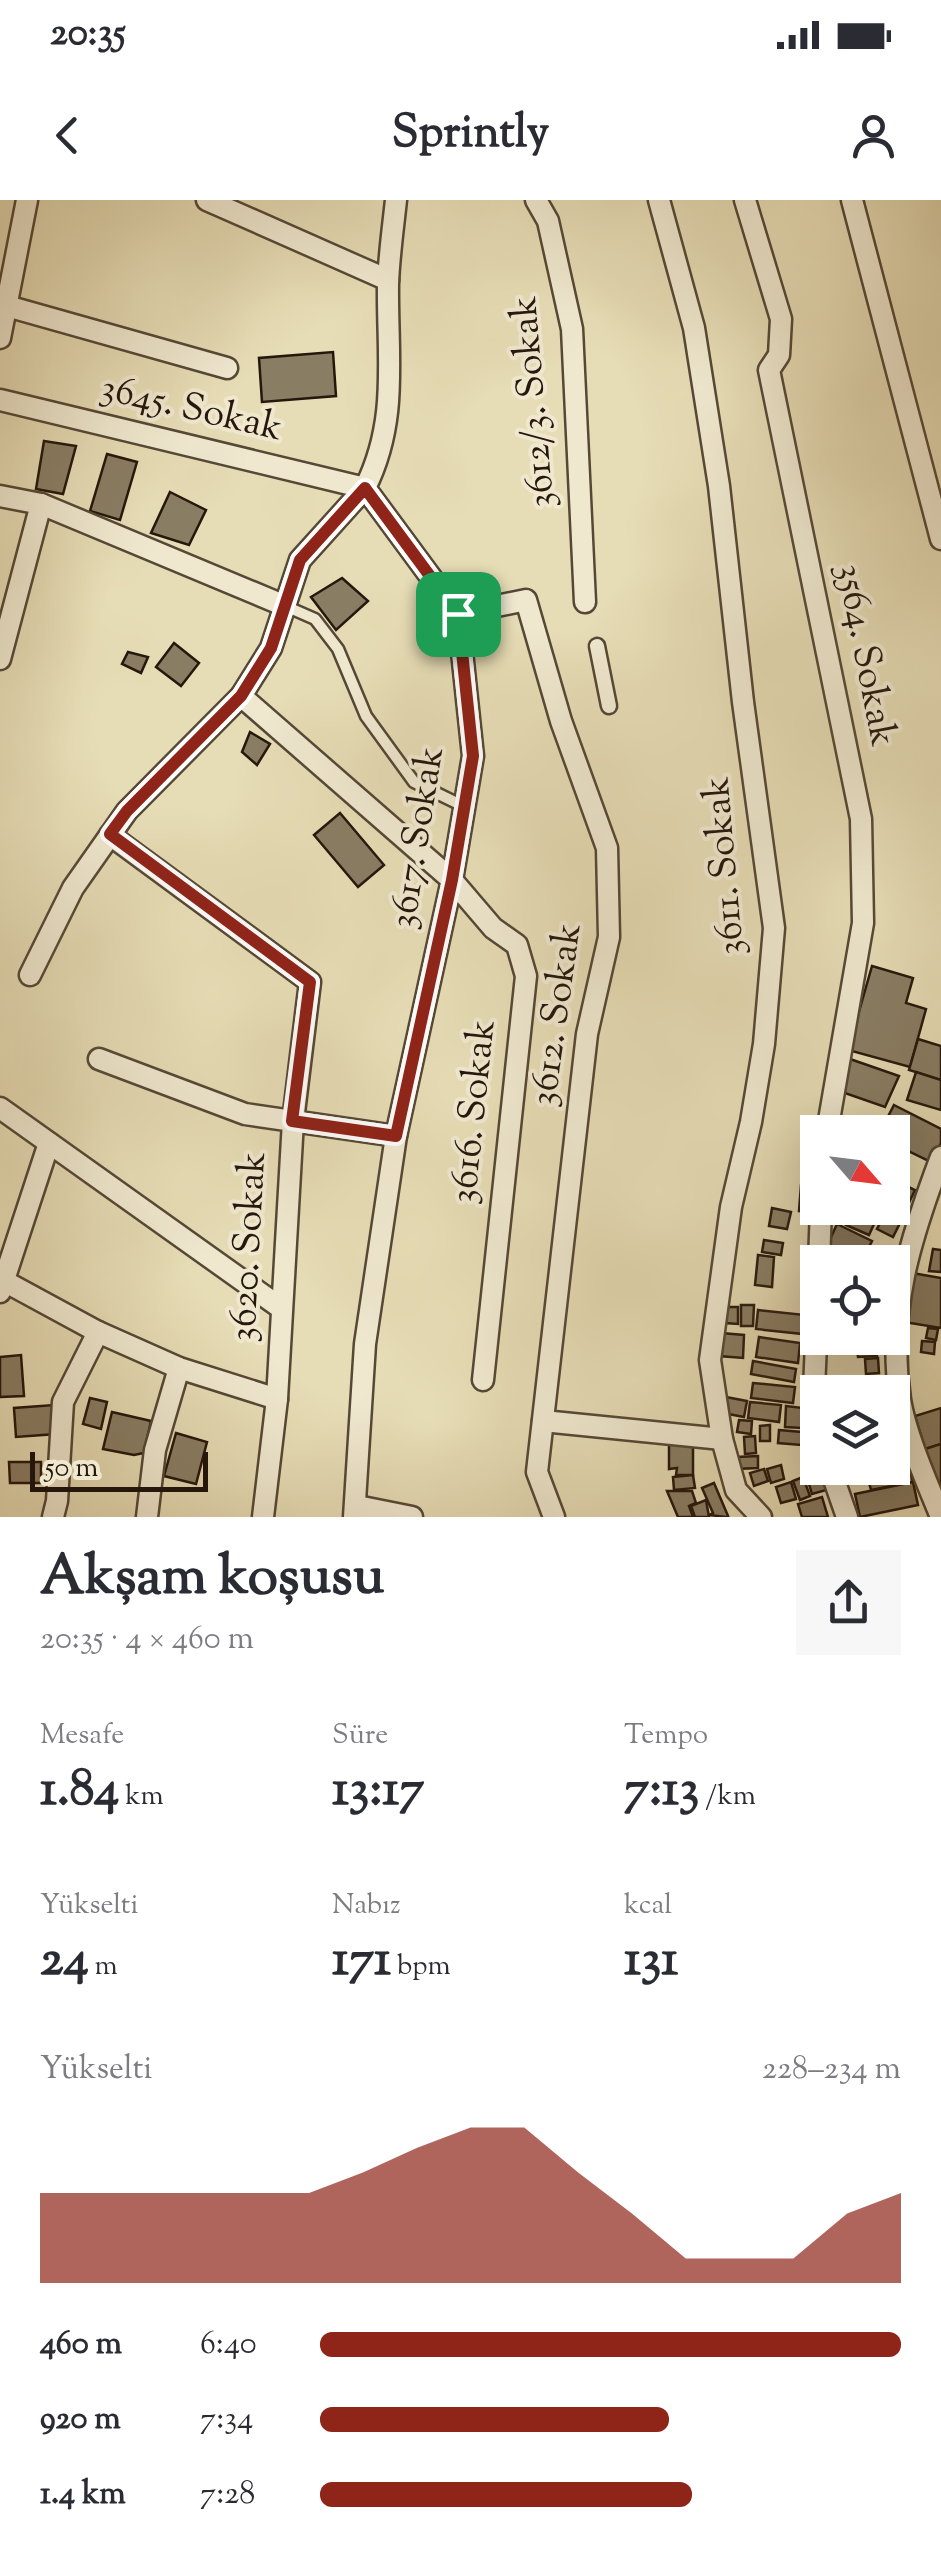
<!DOCTYPE html>
<html lang="tr">
<head>
<meta charset="utf-8">
<style>
	:root { --surface:#fff; --page:#f7f7f7; --text:#2b2b33; --muted:#7c7c81; --accent:#8f2418 }
	body { margin:0; font-family:"Sorts Mill Goudy",serif; background:var(--page); color:var(--text); height:100vh; display:flex; flex-direction:column; font-size:38px; white-space:nowrap }
	* { box-sizing:border-box; margin:0 }
	p { font-size:32px; color:var(--muted) }
	.icon { flex:none; width:55px; height:55px; fill:none; stroke:currentColor; stroke-width:2; stroke-linecap:round; stroke-linejoin:round }
	.map { position:relative; height:1317px; overflow:hidden }
	.drawer { display:flex; flex-direction:column; background:var(--surface); flex:1 }
	.drawer>* { flex:none }
	.needle { width:65px; rotate:118deg }
	.controls { position:absolute; left:800px; top:915px; display:grid; gap:20px }
	.controls a { display:grid; place-items:center; width:110px; height:110px; border-radius:0px; background:var(--surface); box-shadow:0 10px 40px #0002; font-size:50px }
	.scale { position:absolute; left:30px; bottom:25px; width:178px; box-sizing:border-box; padding-left:10px; border:5px solid #25170c; border-top:0; font-size:28px; line-height:35px; white-space:nowrap; color:#25170c; -webkit-text-stroke:8px #efe8cf; paint-order:stroke }
	.pin { position:absolute; display:grid; place-items:center; width:85px; height:85px; color:#fff; margin:-42px; border-radius:20px; box-shadow:0 5px 15px #0006 }
	.round { display:grid; place-items:center; flex:none; width:105px; height:105px; border-radius:0px; background:var(--page) }
	.summary { display:flex; align-items:center; justify-content:space-between; height:170px; padding:0 40px }
	h1 { font-size:55px; font-weight:700; line-height:75px }
	.figures { display:grid; grid-template-columns:repeat(3,1fr); gap:15px; height:170px; padding:10px 40px }
	.figures div { display:grid; align-content:center }
	.figures b { font-size:50px; font-weight:700 }
	.figures small { font-size:28px; font-weight:400 }
	.figures p { font-size:28px }
	.chart { height:280px; padding:20px 40px }
	.chart p { display:flex; justify-content:space-between }
	.chart svg { width:100%; height:180px; margin-top:10px; fill:var(--accent); opacity:.7 }
	ul { padding:0 40px; list-style:none; font-size:32px }
	li { display:grid; grid-template-columns:160px 120px 1fr; align-items:center; height:75px }
	li i { height:25px; border-radius:12px; background:var(--accent) }
	.status { display:flex; justify-content:space-between; align-items:center; height:70px; padding:0 50px; background:var(--surface); direction:ltr }
	.status svg { height:28px; fill:currentColor }
	header { display:flex; justify-content:space-between; align-items:center; height:130px; padding:0 40px; background:var(--surface); font-size:45px; font-weight:700 }
	.map>svg:first-child { display:block }
	.building { fill:#897d64; stroke:#25170c; stroke-width:2.5 }
	.lines { fill:none; stroke-linecap:round; stroke-linejoin:round }
	.service-casing { stroke:#554836; stroke-width:15 }
	.pedestrian-casing { stroke:#554836; stroke-width:19 }
	.minor-casing { stroke:#554836; stroke-width:25 }
	.service { stroke:#efe8cf; stroke-width:10 }
	.pedestrian { stroke:#efe8cf; stroke-width:14 }
	.minor { stroke:#efe8cf; stroke-width:20 }
	.route-casing { stroke:#fff; stroke-width:20 }
	.route { stroke:#8f2418; stroke-width:12 }
	.labels { text-anchor:middle; dominant-baseline:central; stroke-width:8; stroke-linejoin:round; paint-order:stroke }
	.street-label { font-size:38px; fill:#25170c; stroke:#efe8cf }
</style>
</head>
<body>
<div class="status"><b>20:35</b><svg viewBox="0 0 49 12"><path d="M0 12V9h3v3zM5 12V6h3v6zM10 12V3h3v9zM15 12V0h3v12zM26 1h20v11H26zM47 4h2v5h-2z"/></svg></div>
<header><svg class="icon" aria-label="back" viewBox="0 0 24 24"><path d="M15 5l-7 7 7 7"/></svg>Sprintly<svg class="icon" aria-label="person" viewBox="0 0 24 24"><circle cx="12" cy="8" r="4"/><path d="M4 21q1-7 8-7t8 7"/></svg></header>
<div class="map">
<svg width="941" height="1317" viewBox="0 0 941 1317">
	<rect width="100%" height="100%" fill="#e6dcb5"/>
	<filter id="stains"><feTurbulence type="fractalNoise" baseFrequency=".002" numOctaves="4"/><feColorMatrix values="0 0 0 0 .2 0 0 0 0 .09 0 0 0 0 .02 0 0 0 .5 -.17"/></filter>
	<radialGradient id="worn" r=".72"><stop offset=".6" stop-color="#630" stop-opacity="0"/><stop offset="1" stop-color="#630" stop-opacity=".3"/></radialGradient>
	<g class="building">
		<path d="M333,152l3,44 -74,6 -3,-44z"/>
		<path d="M44,241l32,5 -13,48 -27,-5z"/>
		<path d="M107,254l30,8 -17,58 -30,-9z"/>
		<path d="M170,292l36,18 -17,35 -38,-12z"/>
		<path d="M342,378l26,23 -32,29 -25,-33z"/>
		<path d="M174,443l25,20 -18,23 -25,-19z"/>
		<path d="M128,452l20,5 -7,16 -19,-9z"/>
		<path d="M250,532l20,12 -13,21 -15,-13z"/>
		<path d="M340,613l44,52 -26,22 -44,-52z"/>
		<path d="M872,766l41,12 -7,25 20,6 -16,58 -62,-17z"/>
		<path d="M918,839l23,7v34l-32,-10z"/>
		<path d="M850,859l49,17 -14,31 -46,-16z"/>
		<path d="M916,872l25,8v30l-34,-10z"/>
		<path d="M894,905l47,24v14l-10,19 -39,-19v-11h-12z"/>
		<path d="M892,943l11,5 -10,20h-1z"/>
		<path d="M892,968l9,4 -5,9 19,9 -13,27 -20,-9h10z"/>
		<path d="M801,985h16l-1,27 -17,-1z"/>
		<path d="M772,1008l19,4 -4,17 -18,-3z"/>
		<path d="M854,1008h18l8,3 -11,24 -23,-10z"/>
		<path d="M885,1013l16,8 -8,16 -16,-8z"/>
		<path d="M837,1024l35,17 -10,20 -34,-17z"/>
		<path d="M764,1040l19,3 -2,12 -19,-3z"/>
		<path d="M933,1049l8,1v22l-12,-1z"/>
		<path d="M758,1055l16,2 -2,30 -17,-2z"/>
		<path d="M912,1073l29,5v50l-37,-6z"/>
		<path d="M741,1105h13l-1,21h-12z"/>
		<path d="M725,1107h13v17l-13,-1z"/>
		<path d="M758,1110l47,5 -2,19 -47,-5z"/>
		<path d="M928,1128l10,1 -2,11 -10,-2z"/>
		<path d="M721,1133l23,2 -1,23 -24,-2z"/>
		<path d="M759,1137l41,6 -2,20 -42,-6z"/>
		<path d="M856,1138h20l1,18 -19,1z"/>
		<path d="M922,1141l13,1 -1,12 -13,-2z"/>
		<path d="M21,1155l3,41 -24,1v-40z"/>
		<path d="M878,1158l1,15 -13,1 -1,-15z"/>
		<path d="M753,1161l43,8 -2,13 -43,-8z"/>
		<path d="M879,1177l1,15h-16v-14z"/>
		<path d="M753,1183l42,4 -2,16 -42,-5z"/>
		<path d="M726,1197l21,4 -3,16 -21,-4z"/>
		<path d="M90,1198l17,4 -6,27 -18,-5z"/>
		<path d="M750,1202l31,3 -2,17 -31,-4z"/>
		<path d="M54,1205l2,29 -40,3 -2,-29z"/>
		<path d="M786,1206l17,2 -1,20 -17,-1z"/>
		<path d="M941,1208v36l-16,5 -10,-33z"/>
		<path d="M112,1212l39,9 -7,32 -10,2 -31,-6z"/>
		<path d="M739,1220l13,1 -1,13 -14,-2z"/>
		<path d="M770,1225v16h-10v-15z"/>
		<path d="M897,1228l6,28 -11,2v-29z"/>
		<path d="M779,1230l23,2 -1,13 -23,-2z"/>
		<path d="M176,1233l31,9 -11,42 -32,-8z"/>
		<path d="M755,1236l1,17 -11,1 -1,-17z"/>
		<path d="M669,1240h24v35h-17l1,-7 -8,1z"/>
		<path d="M941,1244v47h-3l-13,-42z"/>
		<path d="M758,1256v12l-22,1v-12z"/>
		<path d="M9,1262h32v21h-31z"/>
		<path d="M908,1262l5,20 -42,8 -5,-19z"/>
		<path d="M781,1265l3,14 -13,4 -4,-14z"/>
		<path d="M764,1269l4,12 -14,5 -4,-13z"/>
		<path d="M824,1269l6,20 -18,5 -6,-20z"/>
		<path d="M693,1275l2,13 -21,2 -1,-13z"/>
		<path d="M803,1277l7,19 -10,4 -7,-19z"/>
		<path d="M791,1282l5,17 -15,4 -5,-16z"/>
		<path d="M913,1282l5,23 -58,12 -5,-23z"/>
		<path d="M714,1283l14,33 -2,1 -17,-2 4,-2 -11,-25z"/>
		<path d="M667,1291h25l4,12 -7,3 4,11h-15z"/>
		<path d="M822,1297l6,20h-26l-4,-13z"/>
		<path d="M706,1300l3,17h-14l-4,-11z"/>
	</g>
	<g class="lines">
		<defs>
			<path id="service" d="M283,405l32,14 23,30 28,67 48,66 49,24"/>
			<path id="pedestrian" d="M597,446l12,60"/>
			<g id="minor">
				<path d="M207,0l181,80"/>
				<path d="M536,0l12,21 24,108 13,273"/>
				<path d="M659,0l35,128 25,158 24,216 31,226 -10,116 -13,78 -20,85 -21,153 12,79 14,51 25,27"/>
				<path d="M745,0l36,119 -2,36 -10,15 92,449 2,104 -36,209"/>
				<path d="M852,0l89,339"/>
				<path d="M0,104l227,64"/>
				<path d="M0,138l27,-138"/>
				<path d="M0,200l365,88 -65,72 -29,88 -30,48 -114,115 -54,77 -43,87"/>
				<path d="M0,296l41,8 242,101"/>
				<path d="M458,414l68,-14 35,121 46,127 2,89 -22,97 -50,438 17,45"/>
				<path d="M0,459l41,-155"/>
				<path d="M241,496l211,184 41,48 24,17 9,31 -43,404"/>
				<path d="M110,635l200,147 -17,139 -16,278 -14,118"/>
				<path d="M99,859l146,55 151,22"/>
				<path d="M0,908l281,200"/>
				<path d="M819,1062l2,-54"/>
				<path d="M4,1081l94,51 81,36 98,31"/>
				<path d="M0,1092l49,-149"/>
				<path d="M818,1097l-4,92 4,17"/>
				<path d="M543,1221l179,18"/>
				<path d="M830,1268l17,49"/>
				<path d="M357,1306l55,11"/>
				<path d="M53,1317l4,-16 6,-99 35,-70"/>
				<path d="M147,1317l8,-67 24,-82"/>
				<path d="M354,1317l11,-173 31,-208 56,-256 21,-124 -15,-142 -93,-126c34,-68 22,-131 23,-204 1,-28 5,-56 8,-84"/>
				<path d="M941,1317c-13,-32 -36,-84 -41,-118 -13,-88 10,-160 41,-242"/>
			</g>
		</defs>
		<use href="#service" class="service-casing"/>
		<use href="#pedestrian" class="pedestrian-casing"/>
		<use href="#minor" class="minor-casing"/>
		<use href="#service" class="service"/>
		<use href="#pedestrian" class="pedestrian"/>
		<use href="#minor" class="minor"/>
	</g>
	<g class="lines">
		<defs>
			<path id="route" d="M365,288l93,126 15,142 -21,124 -56,256 -104,-15 18,-139 -200,-148 17,-23 114,-115 30,-48 29,-88z"/>
		</defs>
		<use href="#route" class="route-casing"/>
		<use href="#route" class="route"/>
	</g>
	<g class="labels">
		<g class="street-label">
			<text transform="translate(535 202) rotate(-95)">3612/3. Sokak</text>
			<text transform="translate(191 210) rotate(13)">3645. Sokak</text>
			<text transform="translate(864 455) rotate(79)">3564. Sokak</text>
			<text transform="translate(419 638) rotate(-81)">3617. Sokak</text>
			<text transform="translate(726 666) rotate(-95)">3611. Sokak</text>
			<text transform="translate(558 815) rotate(-82)">3612. Sokak</text>
			<text transform="translate(475 912) rotate(-84)">3616. Sokak</text>
			<text transform="translate(250 1047) rotate(-87)">3620. Sokak</text>
		</g>
	</g>
	<rect width="100%" height="100%" filter="url(#stains)"/>
	<rect width="100%" height="100%" fill="url(#worn)"/>
</svg>
<div class="controls">
<a><svg class="needle" viewBox="-14 -14 28 28"><path d="M0-13l5 13h-10z" fill="#e53935"/><path d="M0 13l5-13h-10z" fill="#7c7c81"/></svg></a>
<a><svg class="icon" aria-label="locate" viewBox="0 0 24 24"><circle cx="12" cy="12" r="6"/><path d="M12 2v4M12 18v4M2 12h4M18 12h4"/></svg></a>
<a><svg class="icon" aria-label="layers" viewBox="0 0 24 24"><path d="M12 4l9 5-9 5-9-5zM3 14l9 5 9-5"/></svg></a>
</div>
<div class="scale">50 m</div>
<div class="pin" style="left:458px;top:414px;background:#1e9e55"><svg class="icon" aria-label="arrive" viewBox="0 0 24 24"><path d="M6 21V4h12l-3 4 3 4H6"/></svg></div>
</div>
<section class="drawer">
<div class="summary"><div><h1>Akşam koşusu</h1><p>20:35 · 4 × 460 m</p></div><a class="round"><svg class="icon" aria-label="share" viewBox="0 0 24 24"><path d="M12 15V3M7 8l5-5 5 5M5 13v7h14v-7"/></svg></a></div>
<div class="figures">
<div><p>Mesafe</p><b>1.84<small> km</small></b></div>
<div><p>Süre</p><b>13:17</b></div>
<div><p>Tempo</p><b>7:13<small> /km</small></b></div>
</div>
<div class="figures">
<div><p>Yükselti</p><b>24<small> m</small></b></div>
<div><p>Nabız</p><b>171<small> bpm</small></b></div>
<div><p>kcal</p><b>131</b></div>
</div>
<div class="chart"><p><span>Yükselti</span>228–234 m</p>
<svg viewBox="0 0 160 44" preserveAspectRatio="none"><path d="M0 44V22L10 22L20 22L30 22L40 22L50 22L60 17L70 11L80 6L90 6L100 17L110 27L120 38L130 38L140 38L150 27L160 22V44z"/></svg>
</div>
<ul>
<li><b>460 m</b>6:40<i style="width:100%"></i></li>
<li><b>920 m</b>7:34<i style="width:60%"></i></li>
<li><b>1.4 km</b>7:28<i style="width:64%"></i></li>
</ul>
</section>
</body>
</html>
